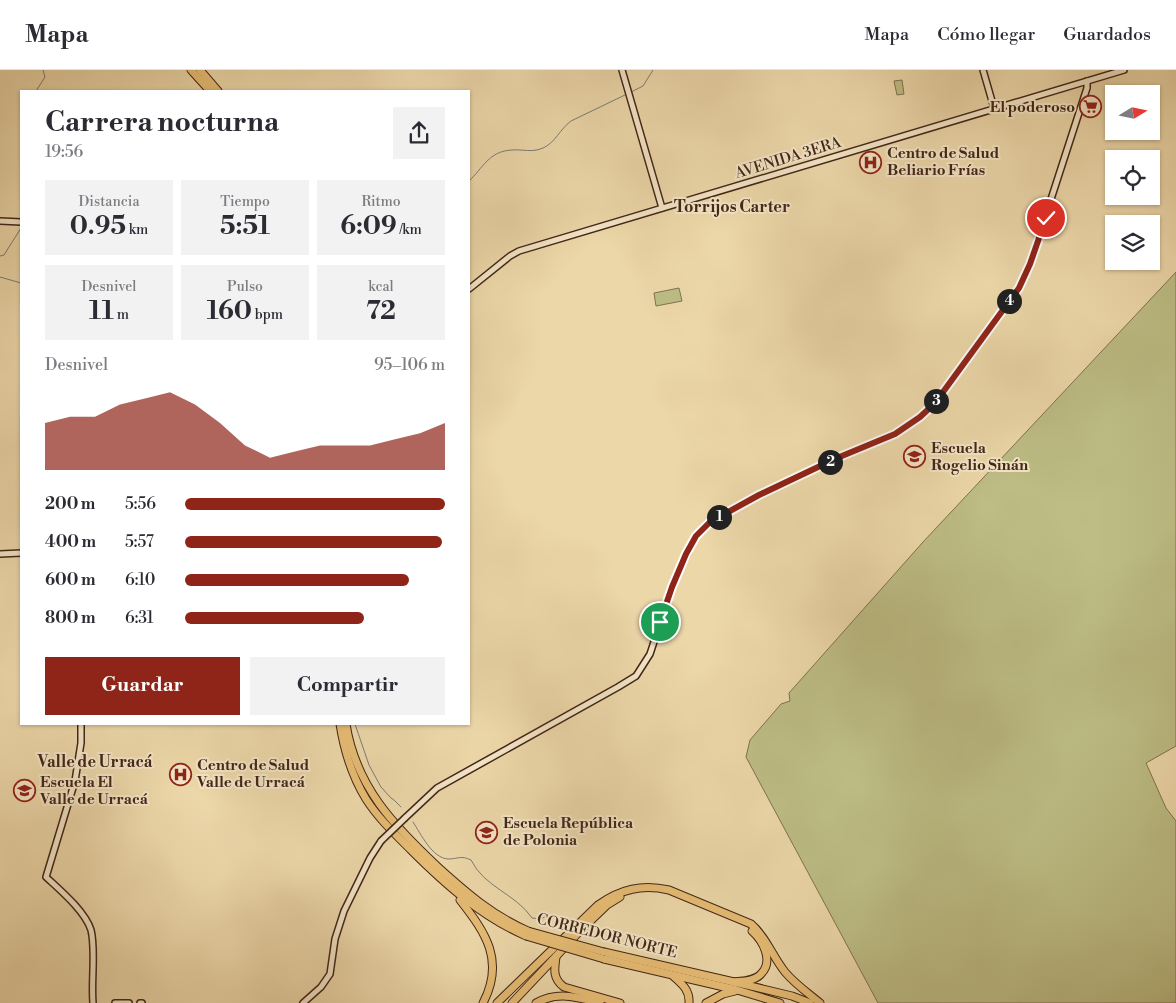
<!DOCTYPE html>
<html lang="es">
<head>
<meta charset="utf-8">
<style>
	:root { --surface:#fff; --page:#f2f2f3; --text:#2b2b33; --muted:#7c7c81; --line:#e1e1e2; --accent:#8f2418 }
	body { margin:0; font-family:"Libre Bodoni",serif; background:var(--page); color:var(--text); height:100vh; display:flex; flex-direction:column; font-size:19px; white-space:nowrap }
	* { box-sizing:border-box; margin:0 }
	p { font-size:16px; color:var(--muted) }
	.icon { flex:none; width:28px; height:28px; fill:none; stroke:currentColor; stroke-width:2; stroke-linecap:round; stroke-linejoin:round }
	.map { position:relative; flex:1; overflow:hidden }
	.details { position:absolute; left:20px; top:20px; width:450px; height:635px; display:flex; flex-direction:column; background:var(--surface); border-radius:0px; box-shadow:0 1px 4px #0004 }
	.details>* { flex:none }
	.needle { width:32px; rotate:80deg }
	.tools { position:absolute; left:1105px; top:15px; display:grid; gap:10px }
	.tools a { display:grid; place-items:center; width:55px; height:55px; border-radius:0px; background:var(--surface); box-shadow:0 1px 4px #0004; font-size:25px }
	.pin { position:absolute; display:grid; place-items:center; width:42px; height:42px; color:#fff; margin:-21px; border:2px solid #fff; border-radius:50%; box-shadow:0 1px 5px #0007 }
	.km { position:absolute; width:25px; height:25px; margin:-12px; border-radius:50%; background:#222; color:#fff; font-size:14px; line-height:25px; text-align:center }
	.round { display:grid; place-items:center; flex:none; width:52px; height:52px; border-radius:0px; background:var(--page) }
	.head { display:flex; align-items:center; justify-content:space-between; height:85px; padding:0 25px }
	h1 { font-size:28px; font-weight:700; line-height:38px }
	.metrics { display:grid; grid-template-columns:repeat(3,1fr); gap:8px; height:85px; padding:5px 25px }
	.metrics div { display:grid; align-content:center; border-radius:0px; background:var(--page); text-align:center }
	.metrics b { font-size:25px; font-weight:700 }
	.metrics small { font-size:14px; font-weight:400 }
	.metrics p { font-size:14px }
	.chart { height:140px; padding:10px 25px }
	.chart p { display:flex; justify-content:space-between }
	.chart svg { width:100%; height:90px; margin-top:5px; fill:var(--accent); opacity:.7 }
	.button { display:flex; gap:10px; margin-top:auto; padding:10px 25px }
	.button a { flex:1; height:58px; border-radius:0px; background:var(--accent); color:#fff; font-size:20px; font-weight:700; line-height:58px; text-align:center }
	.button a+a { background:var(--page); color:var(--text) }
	ul { padding:0 25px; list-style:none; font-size:16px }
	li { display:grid; grid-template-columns:80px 60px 1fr; align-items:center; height:38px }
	li i { height:12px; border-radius:6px; background:var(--accent) }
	header { display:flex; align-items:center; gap:30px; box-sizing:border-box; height:70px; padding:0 25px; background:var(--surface); border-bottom:1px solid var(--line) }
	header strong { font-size:24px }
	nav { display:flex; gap:28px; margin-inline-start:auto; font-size:18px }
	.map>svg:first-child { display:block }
	.green { fill:#bdbd85; stroke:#80724e }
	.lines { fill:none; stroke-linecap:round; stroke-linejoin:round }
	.stream { stroke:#7a7c76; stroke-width:1 }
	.secondary-casing { stroke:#422617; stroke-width:8 }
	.highway-casing { stroke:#422617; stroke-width:9 }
	.secondary { stroke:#f3e5c7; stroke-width:5 }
	.highway { stroke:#e6bc74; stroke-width:7 }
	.secondary-bridge-casing { stroke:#422617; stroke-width:8; stroke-linecap:butt }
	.highway-bridge-casing { stroke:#422617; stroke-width:9; stroke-linecap:butt }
	.secondary-bridge { stroke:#f3e5c7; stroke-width:5 }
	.highway-bridge { stroke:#e6bc74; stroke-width:7 }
	.route-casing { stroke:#fff; stroke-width:10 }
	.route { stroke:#8f2418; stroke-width:6 }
	.labels { text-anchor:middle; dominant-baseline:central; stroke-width:4; stroke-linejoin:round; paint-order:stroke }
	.poi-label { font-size:15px; font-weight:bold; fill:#422617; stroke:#f3e5c7; text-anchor:start }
	.street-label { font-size:15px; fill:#422617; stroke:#f3e5c7 }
	.neighbourhood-label { font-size:16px; font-weight:bold; fill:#422617; stroke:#f3e5c7 }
</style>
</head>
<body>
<header>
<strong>Mapa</strong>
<nav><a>Mapa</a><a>Cómo llegar</a><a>Guardados</a></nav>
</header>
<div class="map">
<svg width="1176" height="933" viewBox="0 0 1176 933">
	<rect width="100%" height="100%" fill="#ecd7a9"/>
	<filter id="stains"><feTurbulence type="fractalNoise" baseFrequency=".004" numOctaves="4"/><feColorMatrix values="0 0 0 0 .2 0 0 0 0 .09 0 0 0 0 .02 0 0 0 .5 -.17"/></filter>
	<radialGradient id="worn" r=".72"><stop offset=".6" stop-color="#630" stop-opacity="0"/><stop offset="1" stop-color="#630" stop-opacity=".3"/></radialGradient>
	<g class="green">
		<path d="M902,10l2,14 -7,1 -3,-14z"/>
		<path d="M1176,202v474l-30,17 20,45 10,13v182h-298l-132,-246 4,-17 31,-36 9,-3 -1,-8 134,-151z"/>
		<path d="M679,218l3,13 -26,5 -2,-13z"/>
	</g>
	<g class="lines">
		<g class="stream">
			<path d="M36,21l9,-14 -2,-7"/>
			<path d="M631,22l12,-6 10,-16"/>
			<path d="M469,111c14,-13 20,-30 43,-31 11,-1 20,3 31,-2 12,-5 17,-19 28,-27l56,-27"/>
			<path d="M0,186l4,-1 17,-27"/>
			<path d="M0,207l21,6"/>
			<path d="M355,654l14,41 12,22 10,11 3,2 7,7"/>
			<path d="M413,752c8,12 19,36 35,37 10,0 13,-4 23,1 13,27 45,34 61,58l9,1 7,-4"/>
		</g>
		<defs>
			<g id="secondary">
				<path d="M622,0l40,138"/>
				<path d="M983,0l11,38"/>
				<path d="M0,151l21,1"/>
				<path d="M469,219l41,-33 9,-5 605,-181"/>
				<path d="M0,484l21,-1"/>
				<path d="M81,654v19l-6,38 -29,96c14,13 39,34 45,53 5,20 0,51 2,73"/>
				<path d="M405,748l32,-30 181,-101 18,-11 14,-22 22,-67 10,-23 14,-28 13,-14 50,-27 78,-37 58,-24 24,-17 16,-14 84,-114 11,-25 57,-176v-7"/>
				<path d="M115,933h14"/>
				<path d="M140,933h2"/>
				<path d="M303,933l18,-16 9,-13 5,-35 9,-28 26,-53 11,-17"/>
			</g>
			<g id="highway">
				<path d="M191,0l19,21"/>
				<path d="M200,0l18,21"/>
				<path d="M340,654c4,26 12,52 26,75 12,19 29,35 45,51 35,35 70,66 115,86"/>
				<path d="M346,654c10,63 48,102 93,144 29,26 53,47 89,63"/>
				<path d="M460,830c26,33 45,61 23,103"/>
				<path d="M604,882l130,30 58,14 18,7"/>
				<path d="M556,887c-2,13 -3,22 8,30l56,16"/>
				<path d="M604,889l133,31 43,13"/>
				<path d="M673,906c9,8 17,14 16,27"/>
				<path d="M734,912c9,-1 21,-1 27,-8 13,-13 2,-33 -9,-43"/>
				<path d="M497,933l101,-98c23,-16 44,-21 71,-15l82,34c16,14 21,32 34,48 10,12 23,21 35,31"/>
				<path d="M512,933l67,-71 28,-27 13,-8"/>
				<path d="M536,933c22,-12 41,-6 64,0"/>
				<path d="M706,933l17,-9 12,-3"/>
			</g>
		</defs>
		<use href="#secondary" class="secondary-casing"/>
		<use href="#highway" class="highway-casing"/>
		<use href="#secondary" class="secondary"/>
		<use href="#highway" class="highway"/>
		<defs>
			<path id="secondary-bridge" d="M381,771l24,-23"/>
			<g id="highway-bridge">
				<path d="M528,861l76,21"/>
				<path d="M526,866l78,23"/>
			</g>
		</defs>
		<use href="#secondary-bridge" class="secondary-bridge-casing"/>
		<use href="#highway-bridge" class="highway-bridge-casing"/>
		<use href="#secondary-bridge" class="secondary-bridge"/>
		<use href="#highway-bridge" class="highway-bridge"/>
	</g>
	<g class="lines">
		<defs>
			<path id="route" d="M660,552l12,-35 14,-33 10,-18 14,-14 49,-27 78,-37 58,-24 25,-17 15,-14 84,-115 11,-24 16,-46"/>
		</defs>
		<use href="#route" class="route-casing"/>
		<use href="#route" class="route"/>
	</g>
	<defs>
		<symbol id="supermarket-ring" viewBox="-11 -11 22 22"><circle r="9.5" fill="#f3e5c7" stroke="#8f2418" stroke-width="1.5"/><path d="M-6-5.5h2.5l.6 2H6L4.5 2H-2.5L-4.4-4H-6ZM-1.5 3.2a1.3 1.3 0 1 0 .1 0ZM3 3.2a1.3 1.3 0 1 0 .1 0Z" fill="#8f2418"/></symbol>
		<symbol id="hospital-ring" viewBox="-11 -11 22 22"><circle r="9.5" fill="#f3e5c7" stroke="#8f2418" stroke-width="1.5"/><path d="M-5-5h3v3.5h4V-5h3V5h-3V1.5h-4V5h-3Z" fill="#8f2418"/></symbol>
		<symbol id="school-ring" viewBox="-11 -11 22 22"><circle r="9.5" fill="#f3e5c7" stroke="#8f2418" stroke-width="1.5"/><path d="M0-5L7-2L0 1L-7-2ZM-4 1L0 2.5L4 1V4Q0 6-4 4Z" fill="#8f2418"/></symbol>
	</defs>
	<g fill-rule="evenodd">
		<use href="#supermarket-ring" x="1078" y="24" width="25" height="25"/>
		<use href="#hospital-ring" x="858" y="80" width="25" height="25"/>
		<use href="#school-ring" x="902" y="374" width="25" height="25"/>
		<use href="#hospital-ring" x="168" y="692" width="25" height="25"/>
		<use href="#school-ring" x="12" y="708" width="25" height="25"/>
		<use href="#school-ring" x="474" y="750" width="25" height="25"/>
	</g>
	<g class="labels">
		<g class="poi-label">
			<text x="1075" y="37" text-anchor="end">El poderoso</text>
			<text x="887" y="83">Centro de Salud<tspan x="887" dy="17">Beliario Frías</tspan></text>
			<text x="931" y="378">Escuela<tspan x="931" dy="17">Rogelio Sinán</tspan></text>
			<text x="197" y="695">Centro de Salud<tspan x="197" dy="17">Valle de Urracá</tspan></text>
			<text x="40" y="712">Escuela El<tspan x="40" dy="17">Valle de Urracá</tspan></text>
			<text x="503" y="753">Escuela República<tspan x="503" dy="17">de Polonia</tspan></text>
		</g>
		<g class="street-label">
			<text transform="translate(788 88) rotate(-17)">AVENIDA 3ERA</text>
			<text transform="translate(607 866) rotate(14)">CORREDOR NORTE</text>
		</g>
		<g class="neighbourhood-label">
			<text x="732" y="137">Torrijos Carter</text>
			<text x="95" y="692">Valle de Urracá</text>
		</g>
	</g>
	<rect width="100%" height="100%" filter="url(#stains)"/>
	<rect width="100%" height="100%" fill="url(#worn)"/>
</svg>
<div class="tools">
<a><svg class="needle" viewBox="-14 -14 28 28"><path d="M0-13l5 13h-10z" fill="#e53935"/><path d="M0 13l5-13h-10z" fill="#7c7c81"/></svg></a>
<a><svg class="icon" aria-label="locate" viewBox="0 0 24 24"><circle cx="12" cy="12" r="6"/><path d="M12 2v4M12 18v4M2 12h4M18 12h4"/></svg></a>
<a><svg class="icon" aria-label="layers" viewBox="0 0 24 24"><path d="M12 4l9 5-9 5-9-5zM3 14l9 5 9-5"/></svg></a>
</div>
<div class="pin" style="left:660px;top:552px;background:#1e9e55"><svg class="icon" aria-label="arrive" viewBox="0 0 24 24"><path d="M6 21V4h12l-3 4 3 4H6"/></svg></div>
<div class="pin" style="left:1046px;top:148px;background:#d93025"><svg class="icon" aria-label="check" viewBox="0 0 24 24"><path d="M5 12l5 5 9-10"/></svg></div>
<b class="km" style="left:719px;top:447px">1</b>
<b class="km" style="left:830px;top:392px">2</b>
<b class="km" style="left:936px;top:331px">3</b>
<b class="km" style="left:1009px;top:231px">4</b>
<section class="details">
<div class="head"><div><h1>Carrera nocturna</h1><p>19:56</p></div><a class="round"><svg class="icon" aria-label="share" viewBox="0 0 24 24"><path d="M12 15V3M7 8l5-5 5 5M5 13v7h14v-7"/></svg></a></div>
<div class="metrics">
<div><p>Distancia</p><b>0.95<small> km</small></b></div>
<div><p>Tiempo</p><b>5:51</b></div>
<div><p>Ritmo</p><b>6:09<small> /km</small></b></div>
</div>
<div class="metrics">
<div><p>Desnivel</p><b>11<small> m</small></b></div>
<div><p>Pulso</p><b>160<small> bpm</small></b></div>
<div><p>kcal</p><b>72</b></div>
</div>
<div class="chart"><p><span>Desnivel</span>95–106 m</p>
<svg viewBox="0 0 160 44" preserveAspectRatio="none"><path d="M0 44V21L10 18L20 18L30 12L40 9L50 6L60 12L70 21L80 32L90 38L100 35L110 32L120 32L130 32L140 29L150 26L160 21V44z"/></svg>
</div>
<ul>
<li><b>200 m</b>5:56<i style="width:100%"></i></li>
<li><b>400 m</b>5:57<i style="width:99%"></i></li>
<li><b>600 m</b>6:10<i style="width:86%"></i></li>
<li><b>800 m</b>6:31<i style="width:69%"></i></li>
</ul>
<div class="button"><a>Guardar</a><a>Compartir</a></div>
</section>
</div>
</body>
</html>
